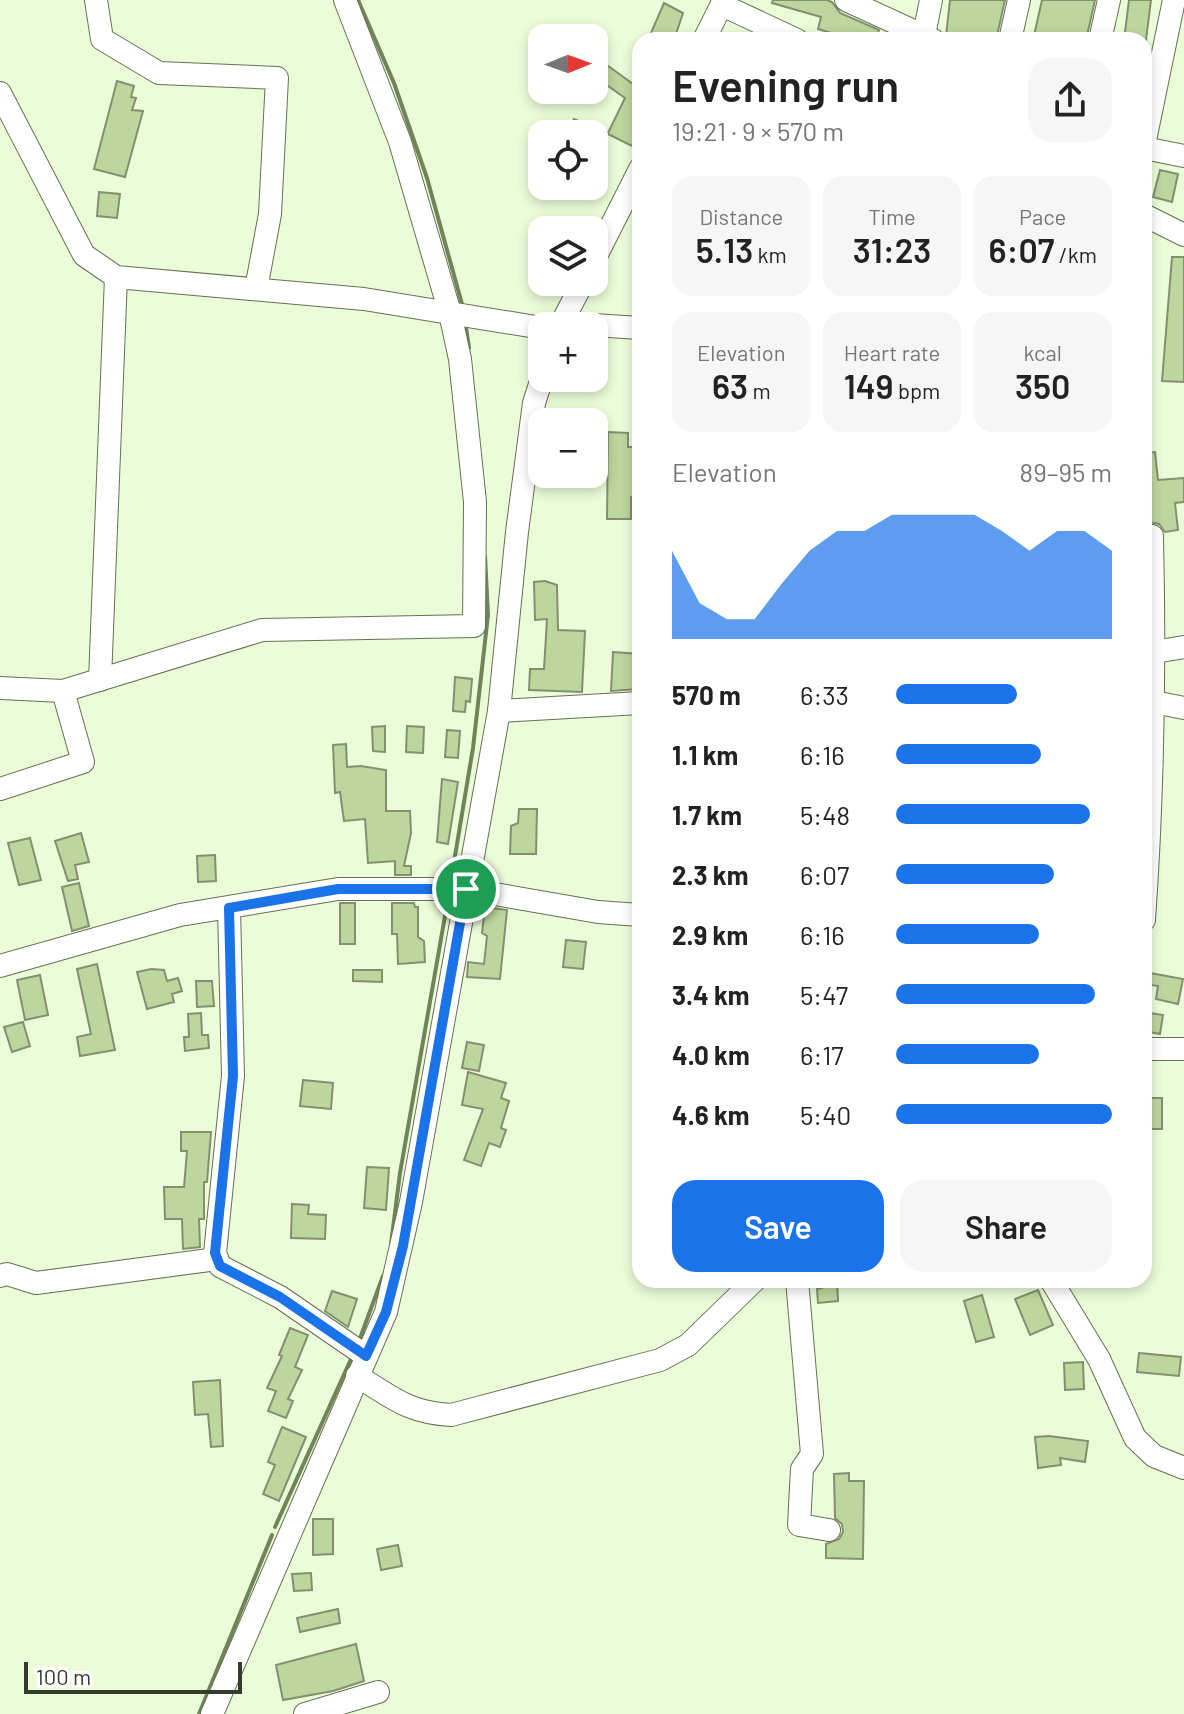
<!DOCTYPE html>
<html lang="en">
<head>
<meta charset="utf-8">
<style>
	:root { --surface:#fff; --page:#f6f6f6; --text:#222; --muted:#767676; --accent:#1a73e8 }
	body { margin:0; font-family:Barlow,sans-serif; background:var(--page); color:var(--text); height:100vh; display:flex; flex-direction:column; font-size:30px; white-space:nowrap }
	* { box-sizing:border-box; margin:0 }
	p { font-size:26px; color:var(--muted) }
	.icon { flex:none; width:44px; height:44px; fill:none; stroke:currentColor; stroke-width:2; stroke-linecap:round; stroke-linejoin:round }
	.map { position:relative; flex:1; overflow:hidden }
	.sheet { position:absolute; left:632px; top:32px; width:520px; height:1256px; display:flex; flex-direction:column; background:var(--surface); border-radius:24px; box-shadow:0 4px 12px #0003 }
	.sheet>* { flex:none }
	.needle { width:52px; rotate:89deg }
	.tools { position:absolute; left:528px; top:24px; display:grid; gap:16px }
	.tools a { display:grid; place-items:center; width:80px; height:80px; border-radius:16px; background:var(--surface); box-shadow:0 4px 12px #0003; font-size:40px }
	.scale { position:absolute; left:24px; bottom:20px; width:218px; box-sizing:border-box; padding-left:8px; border:4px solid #353c2e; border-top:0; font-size:22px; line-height:28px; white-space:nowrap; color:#353c2e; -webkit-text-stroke:6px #fff; paint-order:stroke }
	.pin { position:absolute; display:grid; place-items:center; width:68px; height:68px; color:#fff; margin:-34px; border:4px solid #fff; border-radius:50%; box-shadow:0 2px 8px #0007 }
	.round { display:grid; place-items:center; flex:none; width:84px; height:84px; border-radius:24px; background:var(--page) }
	.head { display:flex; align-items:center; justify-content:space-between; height:136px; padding:0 40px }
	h1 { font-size:44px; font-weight:600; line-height:60px }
	.metrics { display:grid; grid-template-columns:repeat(3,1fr); gap:12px; height:136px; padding:8px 40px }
	.metrics div { display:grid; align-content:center; border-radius:20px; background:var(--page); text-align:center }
	.metrics b { font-size:34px; font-weight:600 }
	.metrics small { font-size:22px; font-weight:400 }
	.metrics p { font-size:22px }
	.chart { height:224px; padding:16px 40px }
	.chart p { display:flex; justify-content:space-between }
	.chart svg { width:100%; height:144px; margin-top:8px; fill:var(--accent); opacity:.7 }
	.primary-button { display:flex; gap:16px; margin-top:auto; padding:16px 40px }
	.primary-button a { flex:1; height:92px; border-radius:24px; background:var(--accent); color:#fff; font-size:32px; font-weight:600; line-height:92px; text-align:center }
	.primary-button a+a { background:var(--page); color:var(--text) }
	ul { padding:0 40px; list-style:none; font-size:26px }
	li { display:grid; grid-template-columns:128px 96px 1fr; align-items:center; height:60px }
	li i { height:20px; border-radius:10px; background:var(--accent) }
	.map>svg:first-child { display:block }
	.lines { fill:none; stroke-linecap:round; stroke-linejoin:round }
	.stream { stroke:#708359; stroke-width:4 }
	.building { fill:#bdd69d; stroke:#829070; stroke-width:2 }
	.minor-casing { stroke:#647153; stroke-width:24 }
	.minor { stroke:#fff; stroke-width:22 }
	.route-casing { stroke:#fff; stroke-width:16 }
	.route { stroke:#1a73e8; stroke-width:10 }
</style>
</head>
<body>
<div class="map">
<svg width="1184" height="1714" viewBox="0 0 1184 1714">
	<rect width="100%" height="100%" fill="#ecfcd9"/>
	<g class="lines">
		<g class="stream">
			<path d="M358,0l36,83 33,95 35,126"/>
			<path d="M466,327l3,21"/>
			<path d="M451,880l22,-132 15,-133 -3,-59"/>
			<path d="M391,1244l9,-71 48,-274"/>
			<path d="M359,1341l24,-65"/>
			<path d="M275,1527l76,-168"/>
			<path d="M199,1714l73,-179"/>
		</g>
	</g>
	<g class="building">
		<path d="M773,0h54l5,2 8,11 39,17 -4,10h-20l-37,-11 3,-12 -49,-14z"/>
		<path d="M950,0h55l-9,40h-35l-15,-4z"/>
		<path d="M1042,0h53l-9,40h-53z"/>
		<path d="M1129,0h22l-5,40h-22z"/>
		<path d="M664,3l19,10 -9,27h-26z"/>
		<path d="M604,63l36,26v41l-8,16 -24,-12h-40l6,-15 34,14 17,-35 -31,-22z"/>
		<path d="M117,81l17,5 -3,11 5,1 -4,12 11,1 -18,66 -31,-8z"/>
		<path d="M1160,170l18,4 -6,28 -19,-5z"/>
		<path d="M99,192l21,2 -3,24 -20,-2z"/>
		<path d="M1172,257h12v125l-22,-1z"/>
		<path d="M608,432l20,1v14h9l-1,50h-5v22h-24z"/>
		<path d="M1155,452l3,28 26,-2v24l-9,1 3,27 -13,2 -6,-8 -15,-3v-68z"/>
		<path d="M545,581l12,4 1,45 27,1 -3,61 -53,-2 1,-21h14l3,-50 -12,1 -1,-38z"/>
		<path d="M613,652l27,2 -2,35 -27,2z"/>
		<path d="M455,677l17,2 -2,23 -4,-1 -1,11 -12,-1z"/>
		<path d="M385,726v26l-12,-1 -1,-24z"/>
		<path d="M407,726l17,1 -1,26 -17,-1z"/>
		<path d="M447,730l13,1 -2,27 -13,-1z"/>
		<path d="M346,744l1,23 14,-1 25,4v41h24l1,22 -7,33h7v9h-16v-14l-27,2 -3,-44 -21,2 -4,-29 -5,1 -2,-48z"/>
		<path d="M442,779l16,3 -10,62 -11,-2z"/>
		<path d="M519,809h18l-1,45h-26l1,-28 7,-3z"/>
		<path d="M81,833l8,29 -14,3 3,14 -10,2 -13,-40z"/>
		<path d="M30,838l11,42 -22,5 -11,-42z"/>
		<path d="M215,855l1,26 -18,1 -1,-26z"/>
		<path d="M79,883l10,43 -17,5 -10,-44z"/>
		<rect x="340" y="903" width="15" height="41"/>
		<path d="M392,903h22l1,4h3v30l6,4 1,21 -27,2 -1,-30h-5z"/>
		<path d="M485,907l22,3 -7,69 -33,-2 1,-15 16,2 3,-28 -5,-3z"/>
		<path d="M566,940l20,2 -3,27 -20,-2z"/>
		<path d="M97,964l18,86 -35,6 -3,-19 14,-3 -14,-65z"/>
		<path d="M151,969l13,1 3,11 11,-3 4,13 -10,3 2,8 -27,7 -10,-37z"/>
		<path d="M353,970h29v12l-29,-1z"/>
		<path d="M1145,972l38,7 -5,25 -22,-5 2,-13 -14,-2z"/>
		<path d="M40,975l8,40 -23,5 -8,-40z"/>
		<path d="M196,981h16l2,25 -17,1z"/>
		<path d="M1144,1012l19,3 -3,19 -16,-3z"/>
		<path d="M201,1013l1,22h6l1,13 -24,3 -1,-14h5l-1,-23z"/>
		<path d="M23,1022l7,24 -18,6 -8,-25z"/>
		<path d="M467,1042l17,3 -5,26 -17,-3z"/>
		<path d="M468,1072l38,11 -5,15 8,3 -8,27 5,2 -6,17 -11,-4 -8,23 -17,-6 19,-51 -21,-4z"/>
		<path d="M303,1080l30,3 -2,26 -31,-3z"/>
		<rect x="1147" y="1098" width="15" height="31"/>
		<path d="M181,1132h30l-4,50h-3v37h-5l1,28 -17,2 -1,-30h-17l-1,-32h20l3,-36h-6z"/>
		<path d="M367,1167l22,1 -3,42 -22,-2z"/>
		<path d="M292,1204l17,1 -1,9 18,1 -1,24 -34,-1z"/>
		<path d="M821,1280h16l1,21 -20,2 -1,-14 5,-1z"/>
		<path d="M1038,1290l15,35 -23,10 -15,-36z"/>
		<path d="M332,1291l25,8 -9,28 -23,-16z"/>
		<path d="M982,1295l12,42 -18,5 -12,-41z"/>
		<path d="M290,1328l18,7 -13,32 7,3 -14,29 5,2 -7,17 -18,-7 8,-20 -9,-3 15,-32 -3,-1z"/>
		<path d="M1139,1353l42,4 -2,19 -42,-4z"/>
		<path d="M1083,1362l1,27 -19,1 -1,-27z"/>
		<path d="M220,1380l3,66 -12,1 -3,-33 -13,1 -2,-33z"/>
		<path d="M282,1427l24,10 -27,64 -16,-7 12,-29 -7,-3z"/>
		<path d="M1049,1436l39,5 -3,21 -25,-4 1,7 -23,3 -3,-31z"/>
		<path d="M849,1473v8h15l-1,78 -37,-1v-14l13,-5 4,-7 -1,-8 -7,-6 -1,-44z"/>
		<path d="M313,1519h20v35l-20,1z"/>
		<path d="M398,1545l4,21 -21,4 -4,-21z"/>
		<path d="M311,1573l1,17 -18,1 -2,-17z"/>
		<path d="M338,1609l2,14 -40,9 -3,-14z"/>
		<path d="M356,1644l8,37 -31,10 -50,9 -7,-35z"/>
	</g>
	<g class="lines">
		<defs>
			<g id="minor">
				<path d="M96,0l6,39 57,34 118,5 -7,136 -14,75"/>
				<path d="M846,0l87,40"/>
				<path d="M722,5l75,35"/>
				<path d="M704,40l20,-40"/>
				<path d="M923,40l8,-40"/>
				<path d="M1010,40l9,-40"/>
				<path d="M1100,40l9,-40"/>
				<path d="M0,93l84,162 32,22 248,22 178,29"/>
				<path d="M1144,145l30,-145"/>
				<path d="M1144,148l40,8"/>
				<path d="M1144,215l40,20"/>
				<path d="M594,260l46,-91"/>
				<path d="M562,323l78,5"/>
				<path d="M560,326l23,-44"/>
				<path d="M1144,535l8,1c3,128 1,256 -8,384"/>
				<path d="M1154,652l30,-5"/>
				<path d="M100,680l16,-403"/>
				<path d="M0,688l63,3 199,-61 212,-4 1,-124 -15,-143 -10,-46 -50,-171 -55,-142"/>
				<path d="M1144,700l40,8"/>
				<path d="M499,711l141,-8"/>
				<path d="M0,789l83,-27 -20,-71"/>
				<path d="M229,908l4,168 -18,177 5,13 60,31 86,59"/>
				<path d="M0,966l180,-51 158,-26h128l132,23 42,3"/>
				<path d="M1144,1049h40"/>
				<path d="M0,1276l7,-2 29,9 181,-24"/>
				<path d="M797,1280l15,174 -10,15 -3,56 30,5"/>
				<path d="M1051,1280l48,79 36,79 19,18 30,12"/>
				<path d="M357,1376c35,21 51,37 94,39l209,-55 28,-15 67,-65"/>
				<path d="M212,1714l174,-402 25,-110 88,-491 18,-179 17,-129 8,-25"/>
				<path d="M305,1714l73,-22"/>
			</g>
		</defs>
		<use href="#minor" class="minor-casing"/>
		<use href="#minor" class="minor"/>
	</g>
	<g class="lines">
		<defs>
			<path id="route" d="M338,889h128l-63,357 -17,66 -20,44 -86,-59 -60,-31 -5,-13 18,-177 -4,-168z"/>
		</defs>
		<use href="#route" class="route-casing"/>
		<use href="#route" class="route"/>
	</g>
</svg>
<div class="tools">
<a><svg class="needle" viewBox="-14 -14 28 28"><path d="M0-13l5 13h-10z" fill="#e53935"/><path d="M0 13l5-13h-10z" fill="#767676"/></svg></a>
<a><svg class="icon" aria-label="locate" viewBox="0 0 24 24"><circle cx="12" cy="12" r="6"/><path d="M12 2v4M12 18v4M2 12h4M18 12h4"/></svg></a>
<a><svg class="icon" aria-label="layers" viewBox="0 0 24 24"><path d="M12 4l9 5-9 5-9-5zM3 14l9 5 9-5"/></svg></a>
<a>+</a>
<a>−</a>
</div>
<div class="scale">100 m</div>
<div class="pin" style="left:466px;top:889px;background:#1e9e55"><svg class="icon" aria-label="arrive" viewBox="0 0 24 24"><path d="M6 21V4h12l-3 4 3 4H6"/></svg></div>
<section class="sheet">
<div class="head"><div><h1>Evening run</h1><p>19:21 · 9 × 570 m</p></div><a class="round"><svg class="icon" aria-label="share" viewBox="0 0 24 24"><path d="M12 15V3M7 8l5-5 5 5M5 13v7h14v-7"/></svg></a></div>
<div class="metrics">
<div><p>Distance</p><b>5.13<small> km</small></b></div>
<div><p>Time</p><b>31:23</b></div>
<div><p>Pace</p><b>6:07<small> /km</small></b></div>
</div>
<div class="metrics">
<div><p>Elevation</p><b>63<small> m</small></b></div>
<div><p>Heart rate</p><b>149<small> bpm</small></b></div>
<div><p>kcal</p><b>350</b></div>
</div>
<div class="chart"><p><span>Elevation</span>89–95 m</p>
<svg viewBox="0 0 160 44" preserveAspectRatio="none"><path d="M0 44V17L10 33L20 38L30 38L40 27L50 17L60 11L70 11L80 6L90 6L100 6L110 6L120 11L130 17L140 11L150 11L160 17V44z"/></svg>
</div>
<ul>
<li><b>570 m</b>6:33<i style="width:56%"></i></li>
<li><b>1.1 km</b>6:16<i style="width:67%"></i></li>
<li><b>1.7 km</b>5:48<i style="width:90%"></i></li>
<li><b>2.3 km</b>6:07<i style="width:73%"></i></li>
<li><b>2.9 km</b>6:16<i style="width:66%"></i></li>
<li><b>3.4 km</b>5:47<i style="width:92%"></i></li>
<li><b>4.0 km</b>6:17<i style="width:66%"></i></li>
<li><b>4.6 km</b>5:40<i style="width:100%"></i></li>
</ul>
<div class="primary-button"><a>Save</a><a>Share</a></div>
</section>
</div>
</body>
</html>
